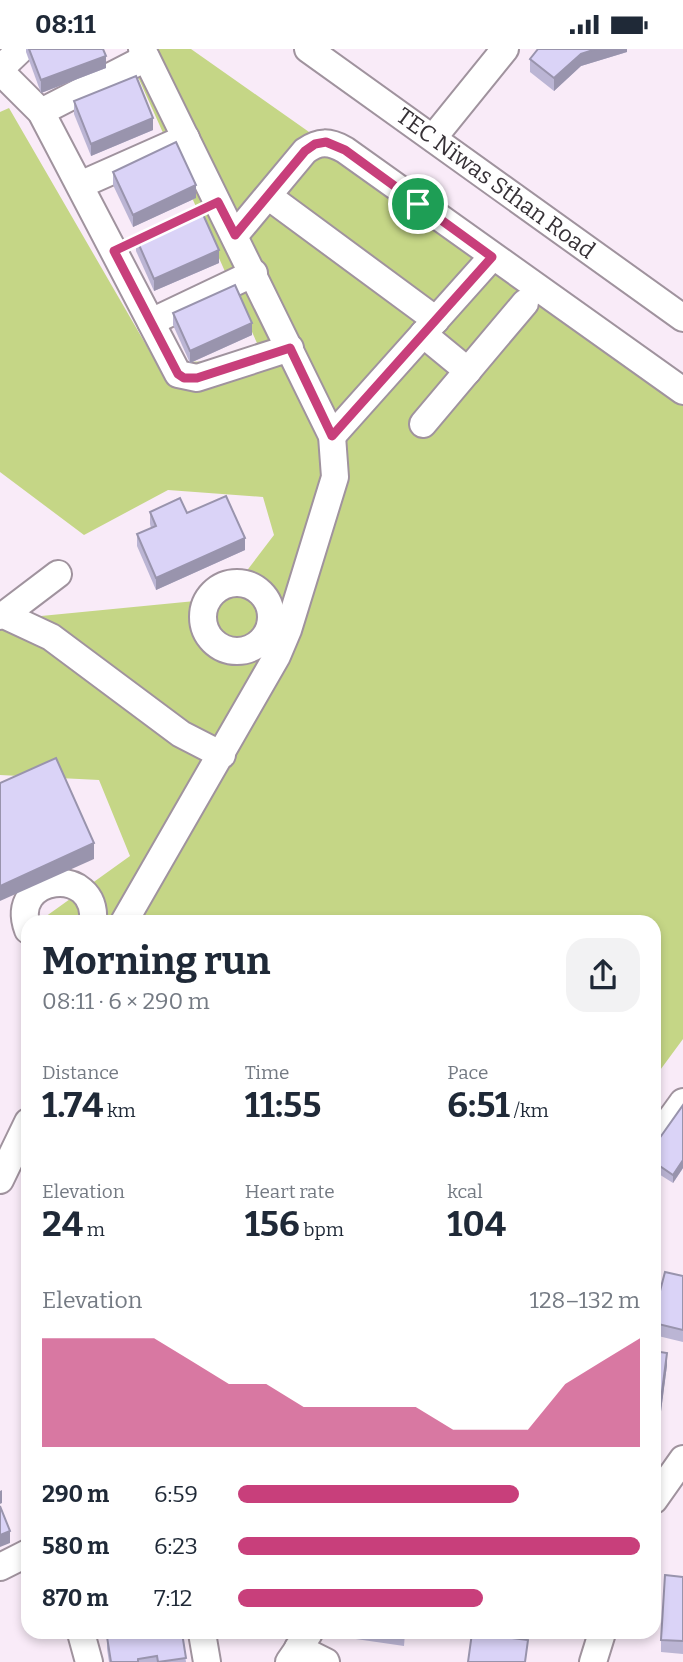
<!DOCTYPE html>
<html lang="en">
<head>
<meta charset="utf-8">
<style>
	:root { --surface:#fff; --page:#f2f2f3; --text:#1f2937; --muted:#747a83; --accent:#c83f7b }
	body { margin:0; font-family:Bitter,serif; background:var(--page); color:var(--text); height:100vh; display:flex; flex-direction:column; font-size:26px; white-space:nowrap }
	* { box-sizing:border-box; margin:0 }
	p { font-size:23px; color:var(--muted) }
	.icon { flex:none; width:38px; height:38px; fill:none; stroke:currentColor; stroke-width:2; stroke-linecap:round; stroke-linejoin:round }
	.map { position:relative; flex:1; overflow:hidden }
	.side { position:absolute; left:21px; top:866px; width:640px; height:724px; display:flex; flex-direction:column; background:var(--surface); border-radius:21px; box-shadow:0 4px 10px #0003 }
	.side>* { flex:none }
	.pin { position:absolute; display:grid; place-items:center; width:60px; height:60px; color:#fff; margin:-30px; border:4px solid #fff; border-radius:50%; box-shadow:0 2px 7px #0007 }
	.round { display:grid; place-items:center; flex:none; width:74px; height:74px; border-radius:21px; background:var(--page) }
	.headline { display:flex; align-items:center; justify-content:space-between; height:119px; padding:0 21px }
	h1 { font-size:38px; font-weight:700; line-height:52px }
	.stats { display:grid; grid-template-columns:repeat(3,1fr); gap:10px; height:119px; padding:7px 21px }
	.stats div { display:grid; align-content:center }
	.stats b { font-size:35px; font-weight:700 }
	.stats small { font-size:19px; font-weight:400 }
	.stats p { font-size:19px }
	.chart { height:196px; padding:14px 21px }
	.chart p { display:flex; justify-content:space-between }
	.chart svg { width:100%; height:126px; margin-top:7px; fill:var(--accent); opacity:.7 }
	ul { padding:0 21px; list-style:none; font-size:23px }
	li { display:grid; grid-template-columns:112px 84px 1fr; align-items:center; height:52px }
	li i { height:18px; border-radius:9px; background:var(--accent) }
	.status { display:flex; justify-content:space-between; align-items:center; height:49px; padding:0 35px; background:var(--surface); direction:ltr }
	.status svg { height:19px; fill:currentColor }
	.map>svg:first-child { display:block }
	.green { fill:#c5d686 }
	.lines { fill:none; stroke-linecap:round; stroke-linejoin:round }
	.minor-casing { stroke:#a0939e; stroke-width:30 }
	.minor { stroke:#fff; stroke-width:26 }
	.wall { fill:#bbb5d4 }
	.shaded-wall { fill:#9994ad }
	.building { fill:#dad3f7; stroke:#9994ad; stroke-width:2 }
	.route-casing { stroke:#fff; stroke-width:14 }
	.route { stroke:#c83f7b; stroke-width:9 }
	.labels { text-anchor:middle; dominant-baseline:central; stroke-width:5; stroke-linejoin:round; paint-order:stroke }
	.street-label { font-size:23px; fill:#363136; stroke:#fff }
</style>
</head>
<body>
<div class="status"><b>08:11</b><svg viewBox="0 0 49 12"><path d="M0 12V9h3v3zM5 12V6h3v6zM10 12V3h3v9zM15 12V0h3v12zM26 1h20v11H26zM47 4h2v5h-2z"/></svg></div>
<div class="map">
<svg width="683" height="1613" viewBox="0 0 683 1613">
	<rect width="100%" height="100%" fill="#f9ebf8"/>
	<g class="green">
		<path d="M135,0h56l492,346v644l-28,38 -1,-155h-616l92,-66 -31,-76 -99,-5v-155l226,-22 48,-63 -11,-38 -95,-7 -84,45 -84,-63v-360l9,-4 147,254 109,-1 -131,-293z"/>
		<path d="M28,881v55l-7,-5 3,-47z"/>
	</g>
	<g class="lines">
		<defs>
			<g id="minor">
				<path d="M308,0l375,269"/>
				<path d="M0,20l21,-20"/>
				<path d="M0,22l41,41 137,262 19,4 93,-30"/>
				<path d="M41,63l105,-54"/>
				<path d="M433,89l72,-89"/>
				<path d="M80,136l106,-47"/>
				<path d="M268,147l168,124"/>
				<path d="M235,186l70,-84c14,-10 24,-10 40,-1l338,241"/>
				<path d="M151,273l103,-49"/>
				<path d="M423,285l45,37"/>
				<path d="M423,375l102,-121"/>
				<path d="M332,387l160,-179"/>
				<circle cx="237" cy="568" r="34"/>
				<path d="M4,566l54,-41"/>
				<path d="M0,567l4,-1 47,22 130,97 41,21"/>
				<path d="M124,873l153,-266 11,-26 47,-153 -3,-41 -190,-387"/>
				<path d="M28,881c-21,-55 70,-67 65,-8"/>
				<path d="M654,1093l29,-40"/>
				<path d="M0,1131l28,-58"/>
				<path d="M654,1451l29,-41"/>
				<path d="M0,1518l28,-14"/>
				<path d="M81,1584l8,29"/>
				<path d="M202,1584l5,29"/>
				<path d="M298,1599l28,14"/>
				<path d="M289,1613l20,-29"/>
				<path d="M593,1613l9,-29"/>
			</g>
		</defs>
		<use href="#minor" class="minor-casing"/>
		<use href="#minor" class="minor"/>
	</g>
	<g class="wall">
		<path d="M26,0h77l3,19 -65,25 -15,-41z"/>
		<path d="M627,3l-46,14 -27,25 -24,-19v-13z"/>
		<path d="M74,52l79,29 -62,26 -17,-42z"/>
		<path d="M113,123l83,26 -63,29 -20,-42z"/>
		<path d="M136,189l83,25 -65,28 -18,-40z"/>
		<path d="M173,264l79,22 -62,28 -17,-38z"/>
		<path d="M150,463l37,1 58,37 -89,40 -19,-44v-12l14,-6 -1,-4z"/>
		<path d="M683,1056v63l-10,15 -19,-12v-25z"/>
		<path d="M683,1227v66l-29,-7v-12z"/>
		<path d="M654,1302l13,14 -7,54 -6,-1z"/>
		<path d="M683,1528v77l-22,-2v-12z"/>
		<path d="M114,1584h68l4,29h-77l-2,-13v-12l8,-1z"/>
		<path d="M349,1584h56l-1,13 -55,-8z"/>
	</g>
	<g class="shaded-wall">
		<path d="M596,0h31v3l-46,14 -27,25v-13l27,-24z"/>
		<path d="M106,7v12l-65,25v-13z"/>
		<path d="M153,69v12l-62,26v-12z"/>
		<path d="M196,136v13l-63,29v-12z"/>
		<path d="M219,201v13l-65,28v-12z"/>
		<path d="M252,274v12l-62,28v-12z"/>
		<path d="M245,489v12l-89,40v-12z"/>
		<path d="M94,794v16l-94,42v-15z"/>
		<path d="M683,1111v8l-10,15v-8z"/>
		<path d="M667,1304v12l-7,54v-12z"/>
		<path d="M2,1441v13l-2,1v-13z"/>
		<path d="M10,1482v12l-10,4v-12z"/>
	</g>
	<g class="building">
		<path d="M29,0h74l3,7 -65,24z"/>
		<path d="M538,0h58l-15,5 -27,24 -24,-19z"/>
		<path d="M136,27l17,42 -62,26 -17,-43z"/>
		<path d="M176,93l20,43 -63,30 -20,-43z"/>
		<path d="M201,161l18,40 -65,29 -18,-41z"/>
		<path d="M235,236l17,38 -62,28 -17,-38z"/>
		<path d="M226,447l19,42 -89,40 -19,-44 19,-8 -6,-14 30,-14 7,15z"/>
		<path d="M56,709l38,85 -94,43v-103z"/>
		<path d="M683,1056v55l-10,15 -19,-13v-16z"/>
		<path d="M665,1223l18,4v54l-29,-7v-9z"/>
		<path d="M654,1302l13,2 -7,54 -6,-1z"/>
		<path d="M0,1457l10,25 -10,4z"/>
		<path d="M665,1526l18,2v64l-22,-1z"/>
		<path d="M116,1584h66l4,25 -28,4 -1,-6 -19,3v3h-27l-4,-25 9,-1z"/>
		<path d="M375,1584h29v4z"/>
		<path d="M472,1584l56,7 -3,22h-57z"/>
	</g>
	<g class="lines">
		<defs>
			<path id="route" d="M326,93l19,8 147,107 -160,179 -42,-88 -93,30h-13l-6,-4 -64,-123 104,-49 17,33 70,-84 10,-7z"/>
		</defs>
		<use href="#route" class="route-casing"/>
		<use href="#route" class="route"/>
	</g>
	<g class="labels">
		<g class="street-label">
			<text transform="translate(496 134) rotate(36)">TEC Niwas Sthan Road</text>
		</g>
	</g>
</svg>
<div class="pin" style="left:418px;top:155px;background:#1e9e55"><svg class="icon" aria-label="arrive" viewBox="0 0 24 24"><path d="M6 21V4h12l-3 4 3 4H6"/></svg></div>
<section class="side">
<div class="headline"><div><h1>Morning run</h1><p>08:11 · 6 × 290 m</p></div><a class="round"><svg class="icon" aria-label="share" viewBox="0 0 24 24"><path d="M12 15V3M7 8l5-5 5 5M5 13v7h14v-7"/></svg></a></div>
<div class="stats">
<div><p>Distance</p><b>1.74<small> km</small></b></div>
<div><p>Time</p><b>11:55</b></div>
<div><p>Pace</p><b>6:51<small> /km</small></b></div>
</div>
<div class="stats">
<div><p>Elevation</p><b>24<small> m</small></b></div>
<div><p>Heart rate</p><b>156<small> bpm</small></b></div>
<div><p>kcal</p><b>104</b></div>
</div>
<div class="chart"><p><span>Elevation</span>128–132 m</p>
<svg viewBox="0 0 160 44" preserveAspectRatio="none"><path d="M0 44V6L10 6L20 6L30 6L40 14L50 22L60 22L70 30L80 30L90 30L100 30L110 38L120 38L130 38L140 22L150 14L160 6V44z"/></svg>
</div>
<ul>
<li><b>290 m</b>6:59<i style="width:70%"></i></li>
<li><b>580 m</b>6:23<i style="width:100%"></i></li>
<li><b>870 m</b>7:12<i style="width:61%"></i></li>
</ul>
</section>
</div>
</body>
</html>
